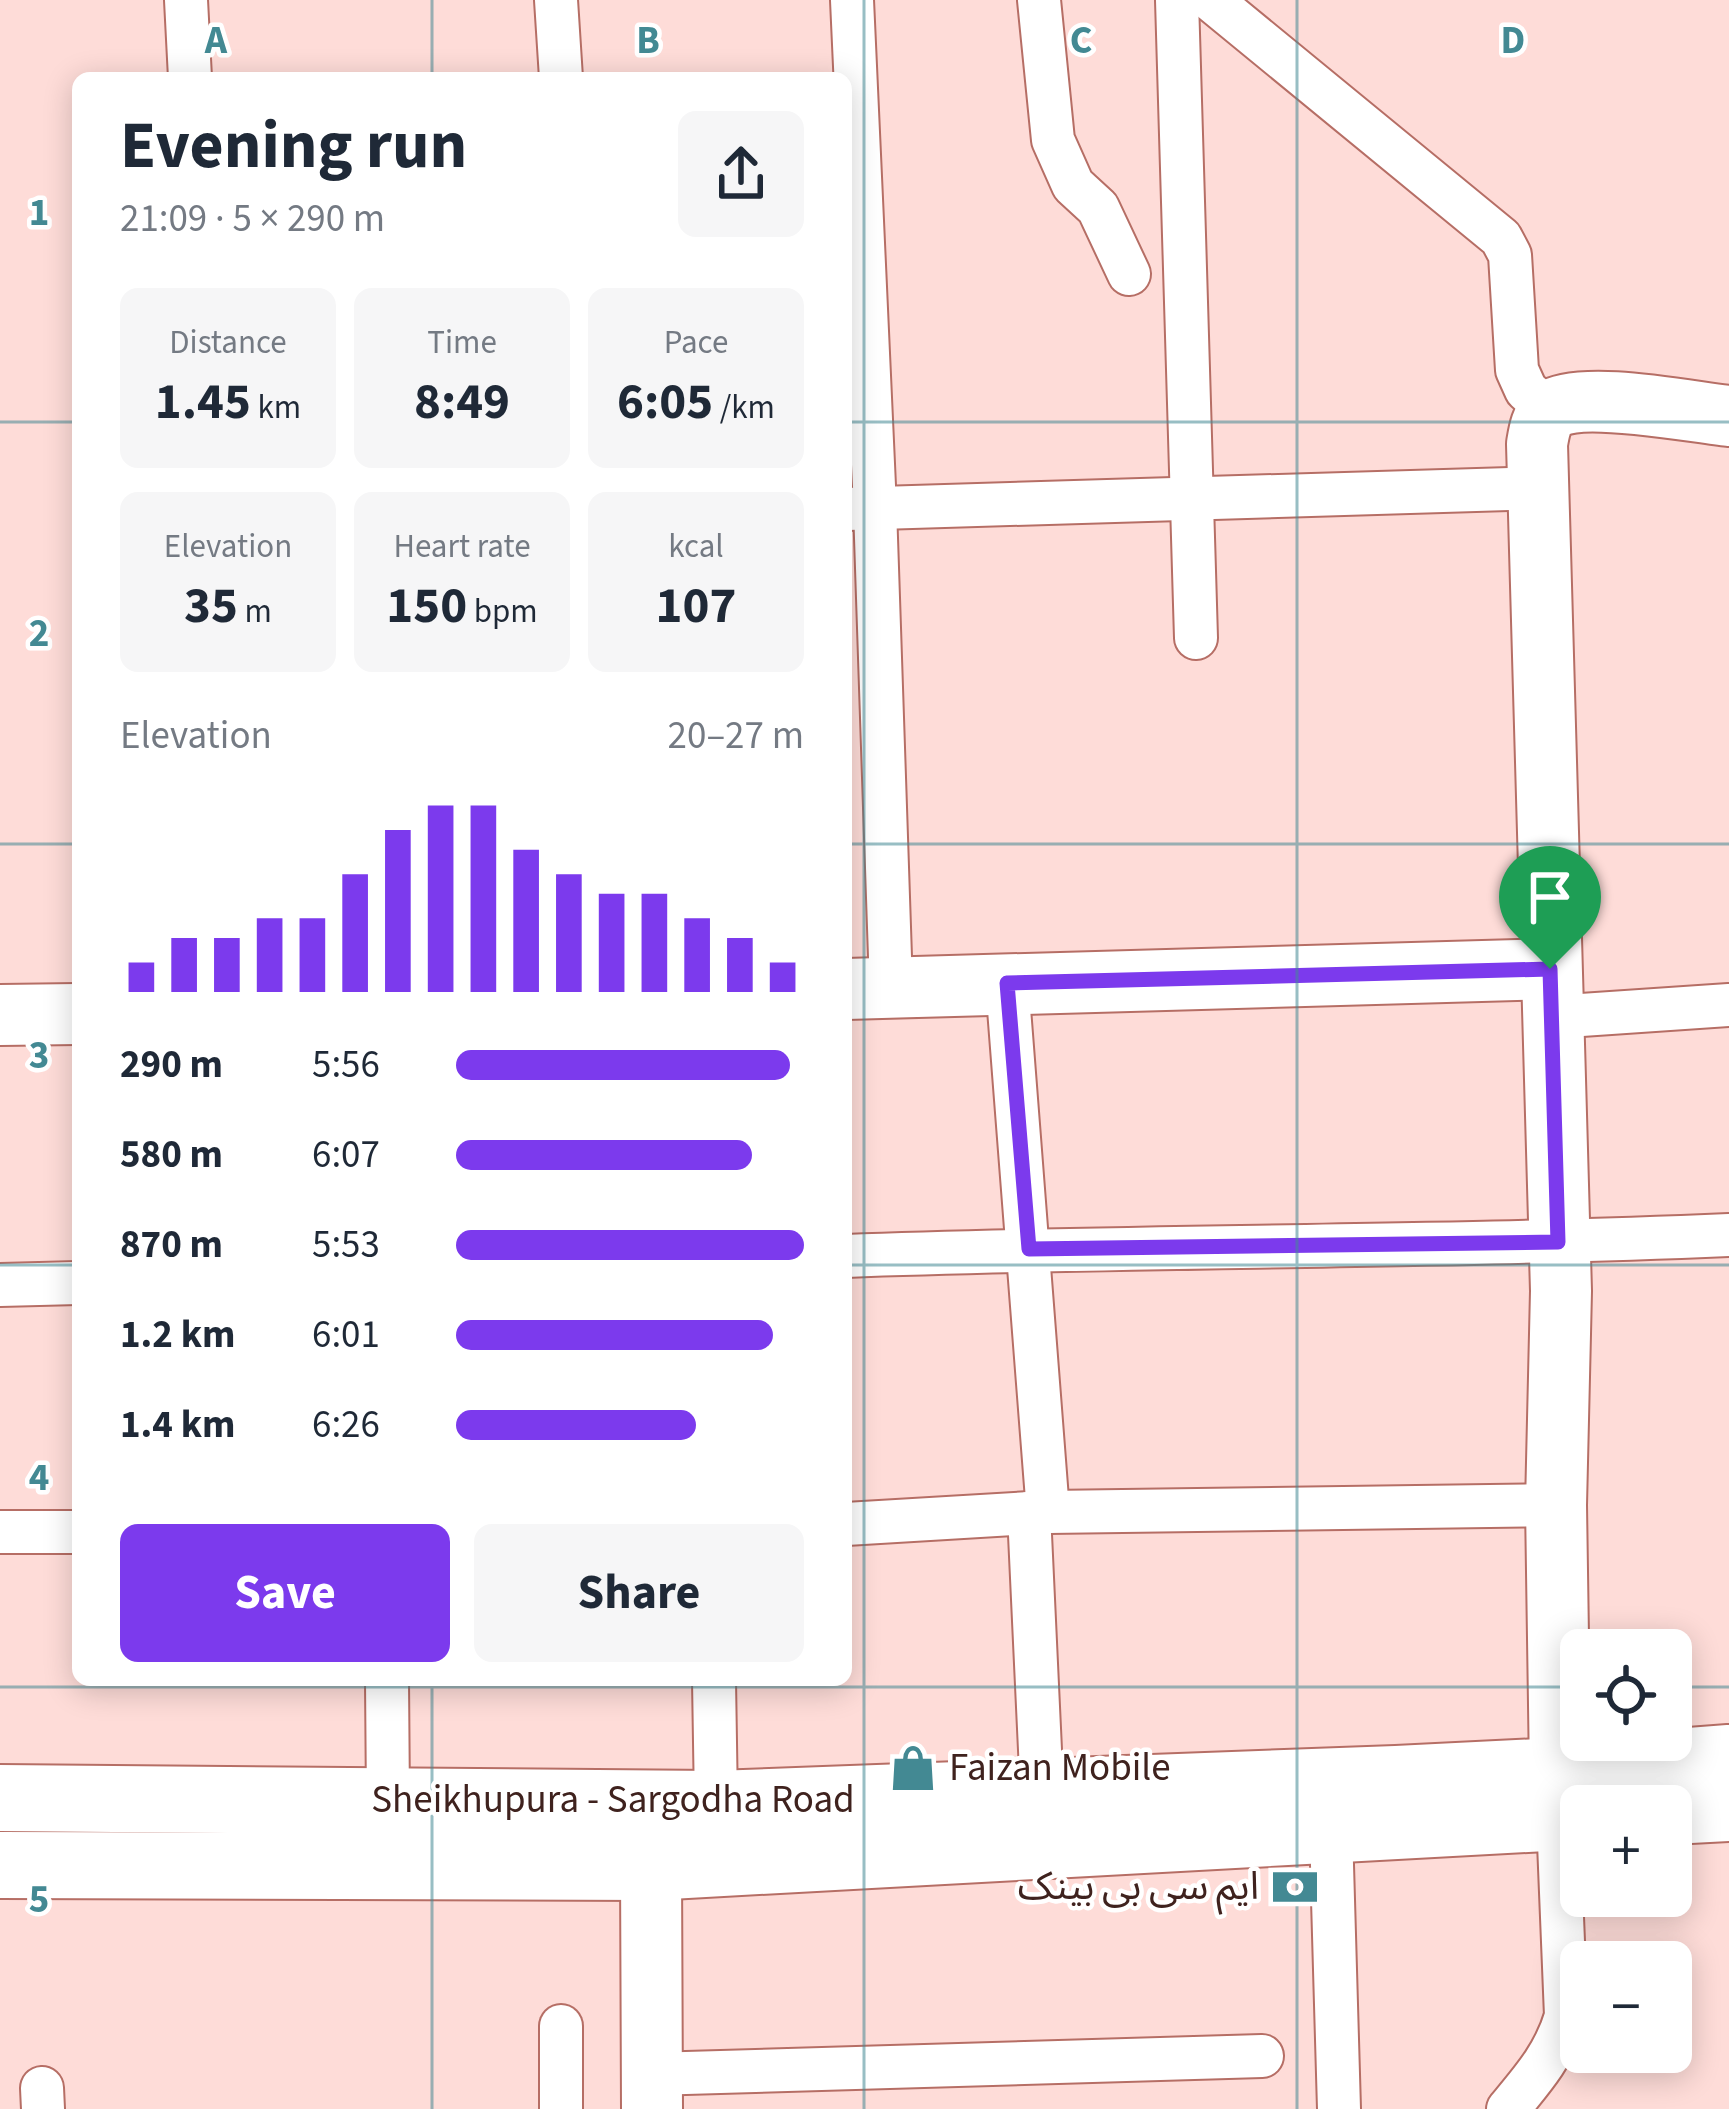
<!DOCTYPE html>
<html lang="en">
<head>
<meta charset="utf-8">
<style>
	:root { --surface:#fff; --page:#f6f6f7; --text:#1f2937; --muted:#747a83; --accent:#7c3aed }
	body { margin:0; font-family:"Source Sans 3","Noto Sans Arabic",sans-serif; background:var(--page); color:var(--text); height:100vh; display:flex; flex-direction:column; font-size:45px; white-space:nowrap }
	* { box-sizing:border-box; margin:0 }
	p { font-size:39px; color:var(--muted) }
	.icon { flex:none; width:66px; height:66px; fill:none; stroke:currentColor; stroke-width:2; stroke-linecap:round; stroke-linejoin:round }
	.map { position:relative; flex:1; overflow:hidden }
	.panel { position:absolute; left:72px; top:72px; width:780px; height:1614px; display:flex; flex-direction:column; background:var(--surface); border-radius:18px; box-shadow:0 6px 30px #0003 }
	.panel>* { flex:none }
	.tools { position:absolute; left:1560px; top:1629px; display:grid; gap:24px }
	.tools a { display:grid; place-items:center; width:132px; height:132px; border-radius:18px; background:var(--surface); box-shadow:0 6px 30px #0003; font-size:60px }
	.pin { position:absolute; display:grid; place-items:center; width:102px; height:102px; color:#fff; margin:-123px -51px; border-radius:50% 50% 50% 0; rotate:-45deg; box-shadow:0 0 12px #0007 }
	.pin .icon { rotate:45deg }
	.round { display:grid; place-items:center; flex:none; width:126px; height:126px; border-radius:18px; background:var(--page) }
	.headline { display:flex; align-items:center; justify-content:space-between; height:204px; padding:0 48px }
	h1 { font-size:66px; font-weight:700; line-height:90px }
	.figures { display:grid; grid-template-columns:repeat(3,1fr); gap:18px; height:204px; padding:12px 48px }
	.figures div { display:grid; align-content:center; border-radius:18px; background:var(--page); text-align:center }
	.figures b { font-size:51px; font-weight:700 }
	.figures small { font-size:33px; font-weight:400 }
	.figures p { font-size:33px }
	.chart { height:336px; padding:24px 48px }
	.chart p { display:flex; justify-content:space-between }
	.chart svg { width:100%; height:216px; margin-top:12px; stroke:var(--accent); stroke-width:6 }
	.action { display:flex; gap:24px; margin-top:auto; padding:24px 48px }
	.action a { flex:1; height:138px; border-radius:18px; background:var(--accent); color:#fff; font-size:48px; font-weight:700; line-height:138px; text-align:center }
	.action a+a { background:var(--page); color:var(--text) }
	ul { padding:0 48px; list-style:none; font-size:39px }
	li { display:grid; grid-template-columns:192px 144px 1fr; align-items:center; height:90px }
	li i { height:30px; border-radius:15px; background:var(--accent) }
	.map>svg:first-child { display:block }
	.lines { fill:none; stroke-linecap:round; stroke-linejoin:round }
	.street-casing { stroke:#b66e65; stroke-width:46 }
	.secondary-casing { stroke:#b66e65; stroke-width:64 }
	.highway-casing { stroke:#b66e65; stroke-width:70 }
	.street { stroke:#fff; stroke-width:42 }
	.secondary { stroke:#fff; stroke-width:60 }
	.highway { stroke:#fff; stroke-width:66 }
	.route-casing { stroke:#fff; stroke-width:24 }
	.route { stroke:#7c3aed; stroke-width:15 }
	.grid { fill:none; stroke:#438993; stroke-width:3; stroke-opacity:0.55 }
	.labels { text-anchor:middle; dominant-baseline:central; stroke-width:9; stroke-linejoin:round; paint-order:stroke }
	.poi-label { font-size:39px; fill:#3f221e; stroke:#fff; text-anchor:start }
	.street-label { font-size:39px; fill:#3f221e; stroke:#fff }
	.grid-label { font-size:39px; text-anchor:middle; font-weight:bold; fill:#438993; stroke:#fff; stroke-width:9; stroke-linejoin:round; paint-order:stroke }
</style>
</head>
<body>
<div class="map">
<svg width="1729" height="2109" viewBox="0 0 1729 2109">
	<rect width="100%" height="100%" fill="#fedcd8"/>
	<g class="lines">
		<defs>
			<g id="street">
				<path d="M186,0l4,78"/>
				<path d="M556,0l5,78"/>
				<path d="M852,0l23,508 16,479"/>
				<path d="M1039,0l14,140 20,45 25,23 31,66"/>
				<path d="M1177,0l19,638"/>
				<path d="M1211,0l290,238 9,17 7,115 9,20 24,21"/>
				<path d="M847,509l693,-21"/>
				<path d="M1007,983l41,529"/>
				<path d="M1552,1017l177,-12"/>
				<path d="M846,1256c294,-11 589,-8 883,-21"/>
				<path d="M0,1285l78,-2"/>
				<path d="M1029,1513l13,280"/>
				<path d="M846,1524l202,-12 508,-7"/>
				<path d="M0,1532h78"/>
				<path d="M387,1680l1,121"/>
				<path d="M714,1680l2,124"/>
				<path d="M1331,1830l8,279"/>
				<path d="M561,2026v83"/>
				<path d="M651,2074l611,-18"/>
				<path d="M42,2088l1,21"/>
				<path d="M1508,2109c25,-30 47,-55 58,-93l-8,-198"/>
			</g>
			<g id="secondary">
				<path d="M846,989l704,-20"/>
				<path d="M0,1015l78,-1"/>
				<path d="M1560,1771l-4,-266 5,-214 -24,-847c2,-12 4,-26 14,-34 31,-20 140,2 178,6"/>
				<path d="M651,1867l1,242"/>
			</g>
			<g id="highway">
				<path d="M0,1798l716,6 680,-25 164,-8 169,-13"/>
				<path d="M1671,1811l58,-3"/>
				<path d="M0,1865l651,2 930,-51"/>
			</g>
		</defs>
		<use href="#street" class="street-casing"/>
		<use href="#secondary" class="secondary-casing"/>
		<use href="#highway" class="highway-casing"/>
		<use href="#street" class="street"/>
		<use href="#secondary" class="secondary"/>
		<use href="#highway" class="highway"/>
	</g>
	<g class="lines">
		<defs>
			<path id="route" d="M1550,969l8,273 -529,7 -22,-266z"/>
		</defs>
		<use href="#route" class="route-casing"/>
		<use href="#route" class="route"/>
	</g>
	<path class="grid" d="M432,0v78M864,0v2109M1297,0v2109M0,422h78M846,422h883M0,844h78M846,844h883M0,1265h78M846,1265h883M432,1680v429M0,1687h1581M1671,1687h58"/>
	<defs>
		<symbol id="shop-bare" viewBox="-9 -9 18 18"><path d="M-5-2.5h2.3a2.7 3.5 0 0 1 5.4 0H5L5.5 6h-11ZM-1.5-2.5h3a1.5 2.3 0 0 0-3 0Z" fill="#438993" stroke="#fff" stroke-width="2.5" paint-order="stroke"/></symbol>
		<symbol id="bank-bare" viewBox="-9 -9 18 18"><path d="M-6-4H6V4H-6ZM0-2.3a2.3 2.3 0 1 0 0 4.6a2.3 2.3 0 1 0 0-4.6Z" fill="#438993" stroke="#fff" stroke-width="2.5" paint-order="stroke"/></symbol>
	</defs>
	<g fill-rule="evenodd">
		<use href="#shop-bare" x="880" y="1735" width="66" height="66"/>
		<use href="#bank-bare" x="1262" y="1854" width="66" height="66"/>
	</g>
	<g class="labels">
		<g class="poi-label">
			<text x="949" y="1768">Faizan Mobile</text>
			<text x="1259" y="1887" text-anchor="end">ایم سی بی بینک</text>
		</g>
		<g class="street-label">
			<text x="613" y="1800">Sheikhupura - Sargodha Road</text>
		</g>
	</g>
	<g class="grid-label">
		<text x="216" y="53">A</text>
		<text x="648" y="53">B</text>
		<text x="1081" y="53">C</text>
		<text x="1513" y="53">D</text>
		<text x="39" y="225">1</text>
		<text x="39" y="646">2</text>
		<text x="39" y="1068">3</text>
		<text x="39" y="1490">4</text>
		<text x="39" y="1912">5</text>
	</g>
</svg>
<div class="tools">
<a><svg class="icon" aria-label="locate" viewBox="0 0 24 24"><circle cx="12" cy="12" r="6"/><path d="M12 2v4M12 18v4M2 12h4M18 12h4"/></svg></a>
<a>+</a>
<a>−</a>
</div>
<div class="pin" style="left:1550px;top:969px;background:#1e9e55"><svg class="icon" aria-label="arrive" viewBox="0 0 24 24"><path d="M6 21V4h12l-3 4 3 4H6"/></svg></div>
<section class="panel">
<div class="headline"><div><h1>Evening run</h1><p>21:09 · 5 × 290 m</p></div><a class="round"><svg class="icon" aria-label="share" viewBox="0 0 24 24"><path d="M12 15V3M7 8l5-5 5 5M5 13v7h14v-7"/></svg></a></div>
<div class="figures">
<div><p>Distance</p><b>1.45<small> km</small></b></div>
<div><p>Time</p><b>8:49</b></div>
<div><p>Pace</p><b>6:05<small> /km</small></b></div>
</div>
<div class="figures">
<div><p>Elevation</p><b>35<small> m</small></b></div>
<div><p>Heart rate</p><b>150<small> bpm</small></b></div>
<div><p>kcal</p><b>107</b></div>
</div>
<div class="chart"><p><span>Elevation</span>20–27 m</p>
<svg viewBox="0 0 160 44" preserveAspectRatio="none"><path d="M5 44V38M15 44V33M25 44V33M35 44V29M45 44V29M55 44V20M65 44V11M75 44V6M85 44V6M95 44V15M105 44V20M115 44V24M125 44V24M135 44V29M145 44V33M155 44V38"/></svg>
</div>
<ul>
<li><b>290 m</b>5:56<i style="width:96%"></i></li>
<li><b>580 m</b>6:07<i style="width:85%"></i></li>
<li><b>870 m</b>5:53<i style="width:100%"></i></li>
<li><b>1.2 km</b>6:01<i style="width:91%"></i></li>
<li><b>1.4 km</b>6:26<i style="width:69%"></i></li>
</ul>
<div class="action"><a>Save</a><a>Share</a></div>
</section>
</div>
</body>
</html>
